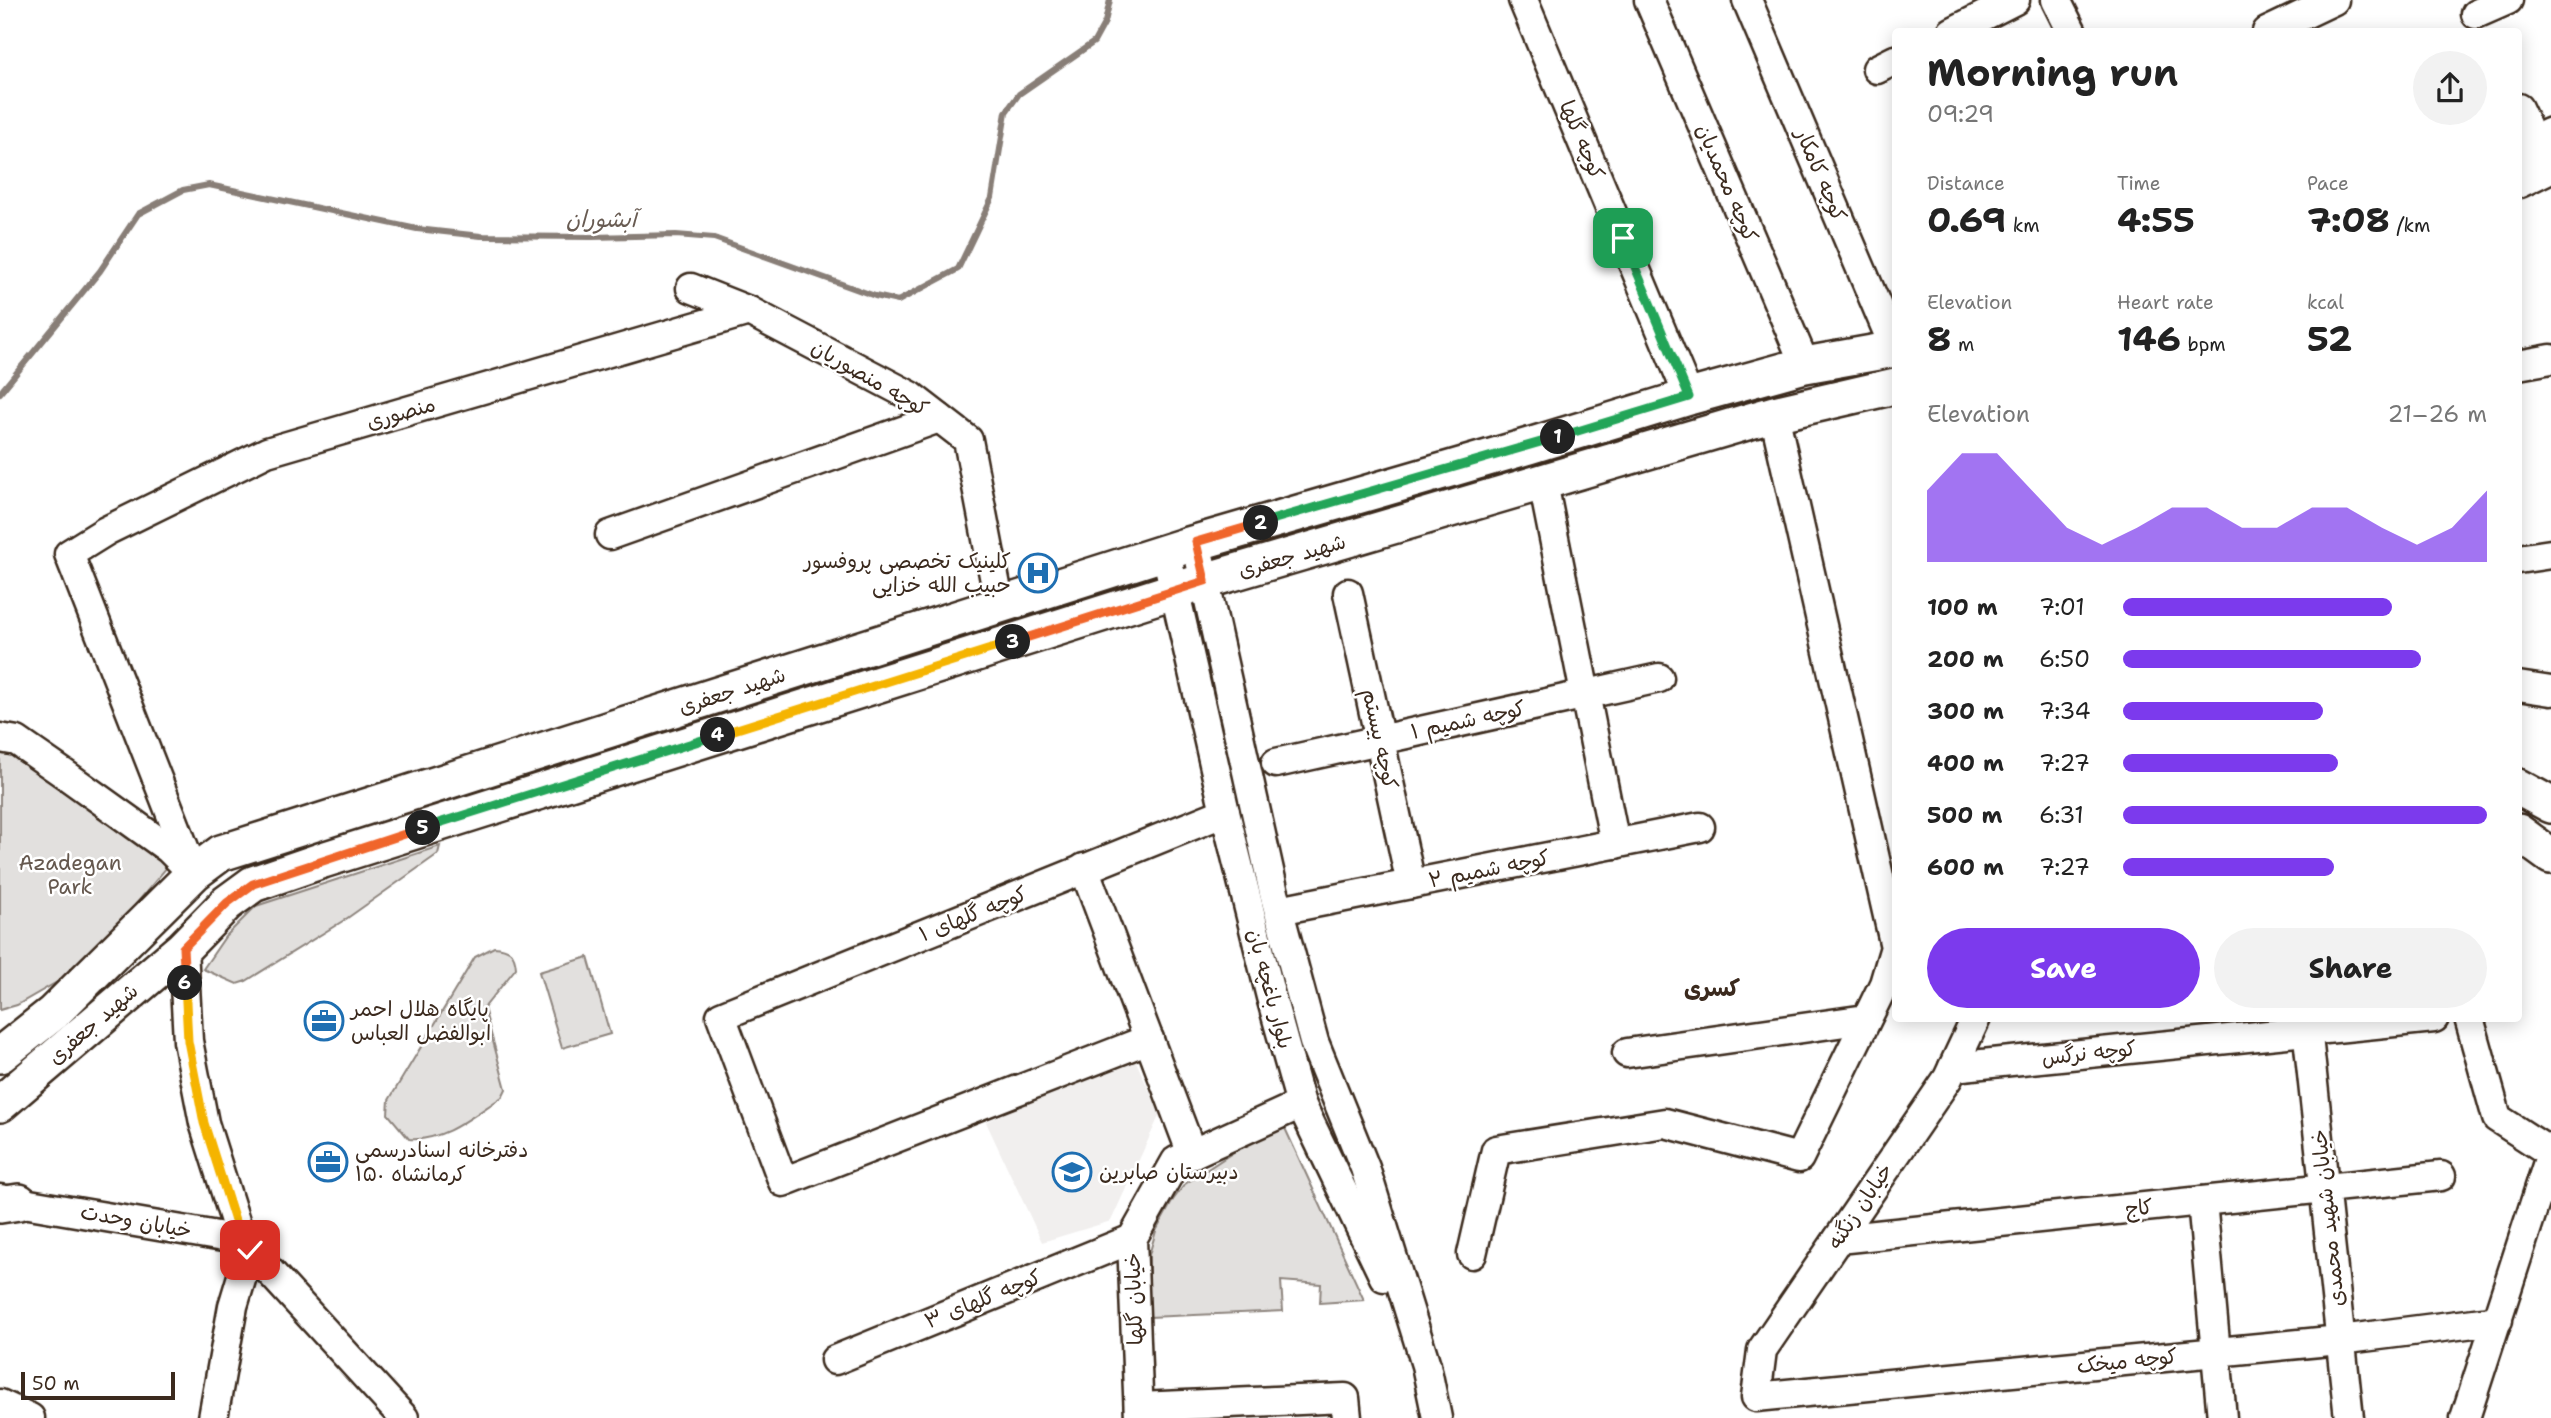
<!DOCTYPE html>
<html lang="en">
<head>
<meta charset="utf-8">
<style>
	:root { --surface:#fff; --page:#f2f2f2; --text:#222; --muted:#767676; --accent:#7c3aed }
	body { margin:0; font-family:"Shantell Sans","Playpen Sans Arabic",sans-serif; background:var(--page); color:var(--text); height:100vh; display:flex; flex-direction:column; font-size:26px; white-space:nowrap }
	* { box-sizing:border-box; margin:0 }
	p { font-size:23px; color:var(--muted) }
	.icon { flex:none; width:38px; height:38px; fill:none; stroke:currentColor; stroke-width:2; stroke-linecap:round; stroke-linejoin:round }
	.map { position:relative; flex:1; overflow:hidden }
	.panel { position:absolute; left:1892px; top:28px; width:630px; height:994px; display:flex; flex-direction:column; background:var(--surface); border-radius:7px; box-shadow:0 4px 18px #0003 }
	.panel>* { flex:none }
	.scale { position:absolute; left:21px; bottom:18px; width:154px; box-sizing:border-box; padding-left:7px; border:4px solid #3b2a1e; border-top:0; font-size:19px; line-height:24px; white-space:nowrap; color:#3b2a1e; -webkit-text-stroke:5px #fff; paint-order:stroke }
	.pin { position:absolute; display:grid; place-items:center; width:60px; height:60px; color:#fff; margin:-30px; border-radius:14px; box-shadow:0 4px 10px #0006 }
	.km { position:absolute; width:35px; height:35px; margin:-18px; border-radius:50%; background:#222; color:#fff; font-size:19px; line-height:35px; text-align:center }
	.round { display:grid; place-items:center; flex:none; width:74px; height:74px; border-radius:37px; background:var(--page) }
	.summary { display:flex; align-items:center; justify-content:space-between; height:119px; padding:0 35px }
	h1 { font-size:38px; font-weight:700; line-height:52px }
	.figures { display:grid; grid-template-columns:repeat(3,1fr); gap:10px; height:119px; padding:7px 35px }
	.figures div { display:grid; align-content:center }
	.figures b { font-size:35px; font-weight:700 }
	.figures small { font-size:19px; font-weight:400 }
	.figures p { font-size:19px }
	.chart { height:196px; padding:14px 35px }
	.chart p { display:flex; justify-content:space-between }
	.chart svg { width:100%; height:126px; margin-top:7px; fill:var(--accent); opacity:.7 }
	.action { display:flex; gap:14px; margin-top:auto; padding:14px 35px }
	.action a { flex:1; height:80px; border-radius:42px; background:var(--accent); color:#fff; font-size:28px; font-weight:700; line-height:80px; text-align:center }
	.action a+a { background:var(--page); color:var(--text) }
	ul { padding:0 35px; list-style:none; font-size:23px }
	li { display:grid; grid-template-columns:112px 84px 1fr; align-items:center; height:52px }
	li i { height:18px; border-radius:9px; background:var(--accent) }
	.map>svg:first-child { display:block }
	.built { fill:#f1efee }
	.green { fill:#e2e0de; stroke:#8e857e; stroke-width:2 }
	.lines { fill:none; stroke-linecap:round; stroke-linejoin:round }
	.stream { stroke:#887e77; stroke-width:6 }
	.minor-casing { stroke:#3b2a1e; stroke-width:33 }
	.major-casing { stroke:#3b2a1e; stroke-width:40 }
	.minor { stroke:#fff; stroke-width:28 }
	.major { stroke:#fff; stroke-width:35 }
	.split-1-casing { stroke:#fff; stroke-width:14 }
	.split-2-casing { stroke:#fff; stroke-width:14 }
	.split-3-casing { stroke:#fff; stroke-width:14 }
	.split-4-casing { stroke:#fff; stroke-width:14 }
	.split-5-casing { stroke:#fff; stroke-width:14 }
	.split-6-casing { stroke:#fff; stroke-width:14 }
	.split-7-casing { stroke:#fff; stroke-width:14 }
	.split-1 { stroke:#22a559; stroke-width:9 }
	.split-2 { stroke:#22a559; stroke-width:9 }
	.split-3 { stroke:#f0652b; stroke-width:9 }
	.split-4 { stroke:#f5b400; stroke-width:9 }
	.split-5 { stroke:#22a559; stroke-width:9 }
	.split-6 { stroke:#f0652b; stroke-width:9 }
	.split-7 { stroke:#f5b400; stroke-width:9 }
	.labels { text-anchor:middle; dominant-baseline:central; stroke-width:5; stroke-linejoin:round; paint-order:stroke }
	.street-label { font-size:21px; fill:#3b2a1e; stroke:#fff }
	.poi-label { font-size:21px; fill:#3b2a1e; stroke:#fff; text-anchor:start }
	.park-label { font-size:21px; fill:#65584e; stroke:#fff }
	.water-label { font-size:23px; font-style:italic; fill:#685b52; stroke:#fff }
	.neighbourhood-label { font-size:23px; font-weight:bold; fill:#3b2a1e; stroke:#fff }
</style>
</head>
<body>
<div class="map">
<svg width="2551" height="1418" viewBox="0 0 2551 1418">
	<rect width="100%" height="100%" fill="#fff"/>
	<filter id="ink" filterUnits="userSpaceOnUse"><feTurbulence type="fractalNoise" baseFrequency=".0143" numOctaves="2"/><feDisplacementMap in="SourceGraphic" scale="14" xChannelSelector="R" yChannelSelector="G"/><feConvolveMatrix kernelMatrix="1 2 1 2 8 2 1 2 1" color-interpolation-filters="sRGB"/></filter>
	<g filter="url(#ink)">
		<path class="built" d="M1133,1055l27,59 -49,107 -69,21 -56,-120z"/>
		<g class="green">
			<path d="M0,730l168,136 -85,101 -66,38 -17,5z"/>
			<path d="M440,846l-2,8 -92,65 -100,62 -9,3 -34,-15 22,-32 31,-31z"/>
			<path d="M494,947c15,1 21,5 22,21l-32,40 22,81 -4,8c-28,18 -58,45 -93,42l-21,-25 1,-14 86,-143z"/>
			<path d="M588,957l22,77 -48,14 -23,-76z"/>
			<path d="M1284,1126l80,174 -44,3 1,-19 -40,-3 2,30 -134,6v-62l7,-24 17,-31 12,-16 64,-42z"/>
		</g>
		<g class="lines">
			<path class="stream" d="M0,393l100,-122 38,-57 45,-24 26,-5 208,44 64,7 111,1 84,-2 38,3 161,58 23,5 60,-32 34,-71 14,-86 13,-18 75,-52 11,-20 5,-22"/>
			<defs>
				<g id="minor">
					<path d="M1523,0l166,397"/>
					<path d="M1649,0l156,365"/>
					<path d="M1747,0l148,349"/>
					<path d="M2056,0l16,32"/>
					<path d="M2476,14l32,-14"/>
					<path d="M1952,32l63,-32"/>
					<path d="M2267,32l67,-32"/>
					<path d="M1877,69l18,-9"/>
					<path d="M2518,108l17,36"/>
					<path d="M691,288l58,23 162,85 57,44 32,167"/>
					<path d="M2518,365l33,-6"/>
					<path d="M1543,483l72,361"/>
					<path d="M610,535l329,-117"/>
					<path d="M1196,542l78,351 40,149 51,126 61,197 11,53"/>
					<path d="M1166,553l59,259 46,185 30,107 83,173"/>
					<path d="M2518,559l33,-5"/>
					<path d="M1348,593l63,291"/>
					<path d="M2518,686l33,5"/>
					<path d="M0,738l17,3 49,34 103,74 20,20"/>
					<path d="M1276,763l383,-85"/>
					<path d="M1084,868l108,286"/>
					<path d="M194,873l-125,-319 37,-23 161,-79 482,-141"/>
					<path d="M1279,910l421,-83"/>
					<path d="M183,948l5,93 16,82 37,117"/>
					<path d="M1976,1018l-28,60 -186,272 -6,47 584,-57 158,-20"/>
					<path d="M2306,1018l43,400"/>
					<path d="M2469,1018l28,100 54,35"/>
					<path d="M1149,1039l-366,143 -62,-166 504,-204"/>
					<path d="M1627,1053l239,-34"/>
					<path d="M1953,1067l481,-49"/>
					<path d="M0,1199l241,41 163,178"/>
					<path d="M2202,1201l20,217"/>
					<path d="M1838,1239l603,-63"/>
					<path d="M1472,1254l24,-104 169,-27 134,35 85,-174 11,-37 -121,-533"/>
					<path d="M835,1360l297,-121"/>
					<path d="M0,1404l30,14"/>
					<path d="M1139,1407l206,-9 2,20"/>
					<path d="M213,1418l20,-112 17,-56"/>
					<path d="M1139,1418l-7,-179 44,-78 125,-57"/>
					<path d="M2465,1418l86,-265"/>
				</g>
				<g id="major">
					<path d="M2518,152l33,-16"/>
					<path d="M2518,180l33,-16"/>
					<path d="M2518,787l33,18"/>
					<path d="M2518,832l33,24"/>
					<path d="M0,1055l53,-42 141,-140 27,-20 964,-307 344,-100 160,-49 116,-32 90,-16"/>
					<path d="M0,1104l183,-156 44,-45 26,-19 70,-24 882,-279 569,-167 121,-28"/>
					<path d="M0,1205l19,-3"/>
				</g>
			</defs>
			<use href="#minor" class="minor-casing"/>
			<use href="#major" class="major-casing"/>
			<use href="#minor" class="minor"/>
			<use href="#major" class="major"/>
		</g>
	</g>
	<g class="lines" filter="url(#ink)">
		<defs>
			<path id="split-1" d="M1558,437l131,-40 -66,-159"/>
			<path id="split-2" d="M1261,523l297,-86"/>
			<path id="split-3" d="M1013,642l192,-61 -9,-39 65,-19"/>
			<path id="split-4" d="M718,735l295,-93"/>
			<path id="split-5" d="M423,828l295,-93"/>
			<path id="split-6" d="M185,983l-2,-35 44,-45 26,-19 170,-56"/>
			<path id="split-7" d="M185,983l3,58 16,82 37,117 9,10"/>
		</defs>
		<use href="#split-1" class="split-1-casing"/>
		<use href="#split-2" class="split-2-casing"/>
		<use href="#split-3" class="split-3-casing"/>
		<use href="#split-4" class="split-4-casing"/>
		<use href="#split-5" class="split-5-casing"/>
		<use href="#split-6" class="split-6-casing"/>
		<use href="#split-7" class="split-7-casing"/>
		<use href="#split-1" class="split-1"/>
		<use href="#split-2" class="split-2"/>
		<use href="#split-3" class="split-3"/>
		<use href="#split-4" class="split-4"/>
		<use href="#split-5" class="split-5"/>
		<use href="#split-6" class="split-6"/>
		<use href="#split-7" class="split-7"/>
	</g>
	<defs>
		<symbol id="hospital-ring" viewBox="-11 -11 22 22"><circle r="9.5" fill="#fff" stroke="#1f6fb2" stroke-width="1.5"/><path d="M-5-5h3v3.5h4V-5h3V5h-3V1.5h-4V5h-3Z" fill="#1f6fb2"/></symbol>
		<symbol id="office-ring" viewBox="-11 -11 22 22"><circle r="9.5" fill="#fff" stroke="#1f6fb2" stroke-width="1.5"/><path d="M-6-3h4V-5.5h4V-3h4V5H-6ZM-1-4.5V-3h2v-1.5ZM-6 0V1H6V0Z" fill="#1f6fb2"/></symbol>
		<symbol id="school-ring" viewBox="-11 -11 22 22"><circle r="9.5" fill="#fff" stroke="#1f6fb2" stroke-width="1.5"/><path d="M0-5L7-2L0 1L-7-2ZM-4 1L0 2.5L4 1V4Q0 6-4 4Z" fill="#1f6fb2"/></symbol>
	</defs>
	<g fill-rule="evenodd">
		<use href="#hospital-ring" x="1016" y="551" width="44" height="44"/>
		<use href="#office-ring" x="302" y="999" width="44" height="44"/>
		<use href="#office-ring" x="306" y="1140" width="44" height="44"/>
		<use href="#school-ring" x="1050" y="1150" width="44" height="44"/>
	</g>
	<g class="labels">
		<g class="street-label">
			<text transform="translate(1582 140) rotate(67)">کوچه گلها</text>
			<text transform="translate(1821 175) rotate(67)">کوچه کامکار</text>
			<text transform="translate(1727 183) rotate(67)">کوچه محمدیان</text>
			<text transform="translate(870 378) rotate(30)">کوچه منصوریان</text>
			<text transform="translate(401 413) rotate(-16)">منصوری</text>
			<text transform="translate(1292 556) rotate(-16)">شهید جعفری</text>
			<text transform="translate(732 691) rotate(-18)">شهید جعفری</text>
			<text transform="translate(1468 720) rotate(-12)">کوچه شمیم ۱</text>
			<text transform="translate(1380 739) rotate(78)">کوچه بیستم</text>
			<text transform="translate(1489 869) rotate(-11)">کوچه شمیم ۲</text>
			<text transform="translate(973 914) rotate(-22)">کوچه گلهای ۱</text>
			<text transform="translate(1270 989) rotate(75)">بلوار باغچه بان</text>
			<text transform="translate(93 1024) rotate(-41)">شهید جعفری</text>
			<text transform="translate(2089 1053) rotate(-6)">کوچه نرگس</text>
			<text transform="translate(1860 1206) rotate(-56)">خیابان زنگنه</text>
			<text transform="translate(2139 1208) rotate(-6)">کاج</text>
			<text transform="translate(2328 1218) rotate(-96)">خیابان شهید محمدی</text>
			<text transform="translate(136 1221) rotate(10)">خیابان وحدت</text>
			<text transform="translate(983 1299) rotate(-22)">کوچه گلهای ۳</text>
			<text transform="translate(1134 1299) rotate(-92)">خیابان گلها</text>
			<text transform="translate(2127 1361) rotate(-6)">کوچه میخک</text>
		</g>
		<g class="poi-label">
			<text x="1011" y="561" text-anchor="end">کلینیک تخصصی پروفسور<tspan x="1011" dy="24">حبیب الله خزایی</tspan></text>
			<text x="351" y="1009">پایگاه هلال احمر<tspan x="351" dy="24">ابوالفضل العباس</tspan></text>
			<text x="355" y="1150">دفترخانه اسنادرسمی<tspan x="355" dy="24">۱۵۰ کرمانشاه</tspan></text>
			<text x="1099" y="1172">دبیرستان صابرین</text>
		</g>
		<g class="park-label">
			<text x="70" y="863">Azadegan<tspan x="70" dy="24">Park</tspan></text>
		</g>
		<g class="water-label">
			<text x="601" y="219">آبشوران</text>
		</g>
		<g class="neighbourhood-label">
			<text x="1712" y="988">کسری</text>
		</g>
	</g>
</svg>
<div class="scale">50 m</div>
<div class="pin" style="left:1623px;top:238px;background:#1e9e55"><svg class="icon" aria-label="arrive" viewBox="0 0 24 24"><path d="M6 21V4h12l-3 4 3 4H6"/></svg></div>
<div class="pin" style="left:250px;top:1250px;background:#d93025"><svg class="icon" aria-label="check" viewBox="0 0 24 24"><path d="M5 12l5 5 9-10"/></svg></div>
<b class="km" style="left:1558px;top:437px">1</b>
<b class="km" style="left:1261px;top:523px">2</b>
<b class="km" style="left:1013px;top:642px">3</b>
<b class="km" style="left:718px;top:735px">4</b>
<b class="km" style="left:423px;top:828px">5</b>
<b class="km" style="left:185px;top:983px">6</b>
<section class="panel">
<div class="summary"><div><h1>Morning run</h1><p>09:29</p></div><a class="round"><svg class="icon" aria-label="share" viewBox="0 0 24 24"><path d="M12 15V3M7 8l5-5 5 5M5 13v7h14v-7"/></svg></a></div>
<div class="figures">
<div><p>Distance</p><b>0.69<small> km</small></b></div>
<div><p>Time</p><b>4:55</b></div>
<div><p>Pace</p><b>7:08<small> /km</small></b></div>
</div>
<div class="figures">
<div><p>Elevation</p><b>8<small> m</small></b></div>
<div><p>Heart rate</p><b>146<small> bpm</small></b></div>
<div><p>kcal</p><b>52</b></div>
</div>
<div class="chart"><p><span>Elevation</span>21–26 m</p>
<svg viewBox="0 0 160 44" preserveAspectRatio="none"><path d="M0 44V19L10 6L20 6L30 19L40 32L50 38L60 32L70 25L80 25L90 32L100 32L110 25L120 25L130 32L140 38L150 32L160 19V44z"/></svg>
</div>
<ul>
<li><b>100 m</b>7:01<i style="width:74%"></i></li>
<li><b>200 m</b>6:50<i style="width:82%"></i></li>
<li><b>300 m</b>7:34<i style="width:55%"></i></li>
<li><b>400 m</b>7:27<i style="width:59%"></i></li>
<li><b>500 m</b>6:31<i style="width:100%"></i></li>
<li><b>600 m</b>7:27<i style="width:58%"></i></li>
</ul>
<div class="action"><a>Save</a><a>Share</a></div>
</section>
</div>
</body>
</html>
